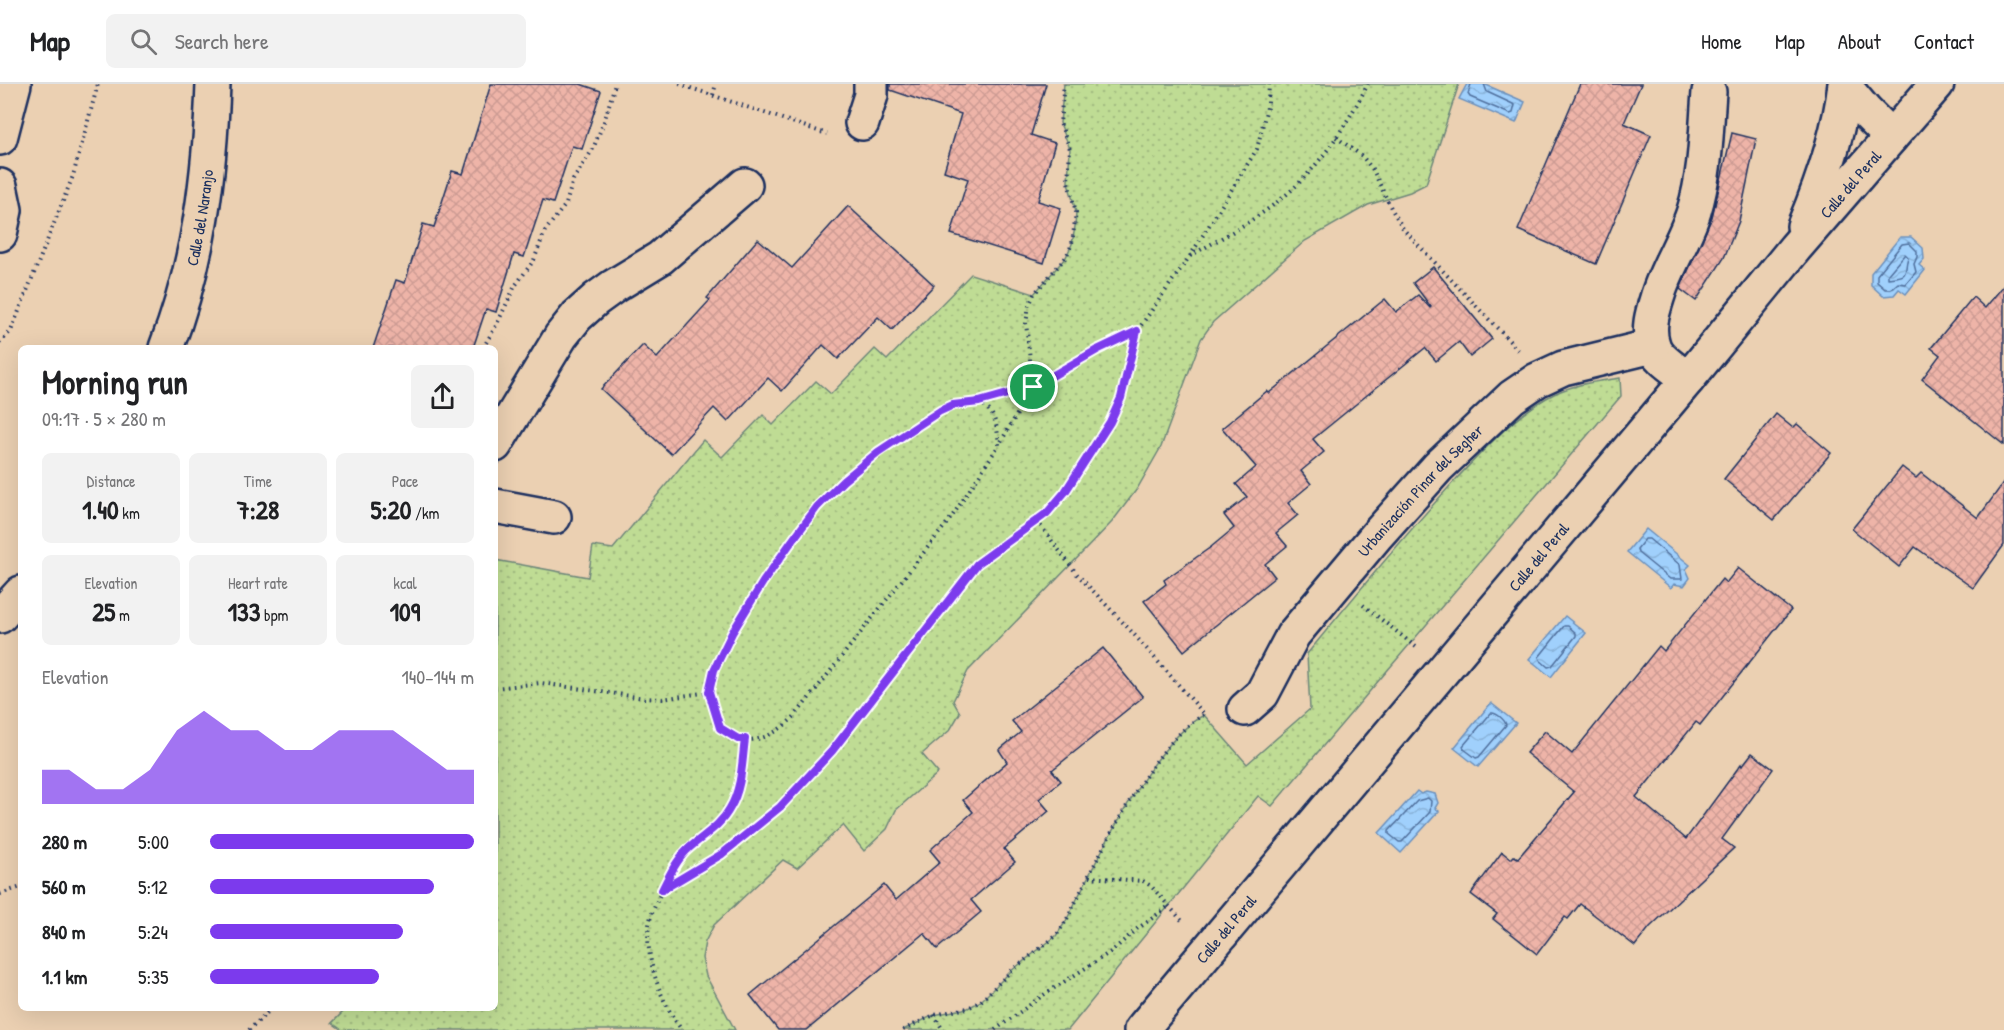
<!DOCTYPE html>
<html lang="en">
<head>
<meta charset="utf-8">
<style>
	:root { --surface:#fff; --page:#f2f2f2; --text:#202124; --muted:#757577; --line:#e0e0e0; --accent:#7c3aed }
	body { margin:0; font-family:"Patrick Hand",sans-serif; background:var(--page); color:var(--text); height:100vh; display:flex; flex-direction:column; font-size:22px; white-space:nowrap }
	* { box-sizing:border-box; margin:0 }
	p { font-size:20px; color:var(--muted) }
	.icon { flex:none; width:33px; height:33px; fill:none; stroke:currentColor; stroke-width:2; stroke-linecap:round; stroke-linejoin:round }
	.map { position:relative; flex:1; overflow:hidden }
	.side { position:absolute; left:18px; top:261px; width:480px; height:666px; display:flex; flex-direction:column; background:var(--surface); border-radius:9px; box-shadow:0 6px 24px #0002 }
	.side>* { flex:none }
	.pin { position:absolute; display:grid; place-items:center; width:51px; height:51px; color:#fff; margin:-26px; border:3px solid #fff; border-radius:50%; box-shadow:0 2px 6px #0007 }
	.round { display:grid; place-items:center; flex:none; width:63px; height:63px; border-radius:9px; background:var(--page) }
	.summary { display:flex; align-items:center; justify-content:space-between; height:102px; padding:0 24px }
	h1 { font-size:33px; font-weight:700; line-height:45px }
	.figures { display:grid; grid-template-columns:repeat(3,1fr); gap:9px; height:102px; padding:6px 24px }
	.figures div { display:grid; align-content:center; border-radius:9px; background:var(--page); text-align:center }
	.figures b { font-size:26px; font-weight:700 }
	.figures small { font-size:16px; font-weight:400 }
	.figures p { font-size:16px }
	.chart { height:168px; padding:12px 24px }
	.chart p { display:flex; justify-content:space-between }
	.chart svg { width:100%; height:108px; margin-top:6px; fill:var(--accent); opacity:.7 }
	ul { padding:0 24px; list-style:none; font-size:20px }
	li { display:grid; grid-template-columns:96px 72px 1fr; align-items:center; height:45px }
	li i { height:15px; border-radius:8px; background:var(--accent) }
	header { display:flex; align-items:center; gap:36px; box-sizing:border-box; height:84px; padding:0 30px; background:var(--surface); border-bottom:2px solid var(--line) }
	header strong { font-size:28px }
	nav { display:flex; gap:33px; margin-inline-start:auto; font-size:21px }
	.search { width:420px; height:54px; background:var(--page); display:flex; align-items:center; gap:15px; box-sizing:border-box; padding:0 21px; border-radius:9px; color:var(--muted); font-size:22px }
	.map>svg:first-child { display:block }
	.green { fill:url(#green-dots); stroke:#6d8679; stroke-width:1.5 }
	.water { fill:url(#water-waves); stroke:#6b90bd; stroke-width:1.5 }
	.lines { fill:none; stroke-linecap:round; stroke-linejoin:round }
	.shore { stroke:#506f9d; stroke-width:1.5 }
	.building { fill:url(#building-cross-hatch); stroke:#1b2f5e; stroke-width:1.5 }
	.minor-casing { stroke:#1b2f5e; stroke-width:38 }
	.major-casing { stroke:#1b2f5e; stroke-width:38 }
	.path { stroke:#1b2f5e; stroke-width:4; stroke-dasharray:1.5 4.5; stroke-linecap:butt }
	.minor { stroke:#ebd0b2; stroke-width:33 }
	.major { stroke:#ebd0b2; stroke-width:33 }
	.route-casing { stroke:#fff; stroke-width:12 }
	.route { stroke:#7c3aed; stroke-width:8 }
	.labels { text-anchor:middle; dominant-baseline:central; stroke-width:5; stroke-linejoin:round; paint-order:stroke }
	.street-label { font-size:16px; fill:#1b2f5e; stroke:#ebd0b2 }
</style>
</head>
<body>
<header>
<strong>Map</strong>
<div class="search"><svg class="icon" aria-label="search" viewBox="0 0 24 24"><circle cx="10" cy="10" r="6"/><path d="M15 15l6 6"/></svg>Search here</div>
<nav><a>Home</a><a>Map</a><a>About</a><a>Contact</a></nav>
</header>
<div class="map">
<svg width="2004" height="946" viewBox="0 0 2004 946">
	<defs>
		<pattern id="green-dots" width="8" height="8" patternUnits="userSpaceOnUse" patternTransform="scale(1.5)"><rect width="8" height="8" fill="#bfdc94"/><path d="M2 2h.1M6 6h.1" fill="none" stroke="#a4bd82" stroke-width="1.8" stroke-linecap="round"/></pattern>
		<pattern id="water-waves" width="16" height="10" patternUnits="userSpaceOnUse" patternTransform="scale(1.5)"><rect width="16" height="10" fill="#a0d0fc"/><path d="M0 5q4-4 8 0t8 0" fill="none" stroke="#89b3da"/></pattern>
		<pattern id="building-cross-hatch" width="8" height="8" patternUnits="userSpaceOnUse" patternTransform="scale(1.5)"><rect width="8" height="8" fill="#eeb4a8"/><path d="M0 0l8 8M0 8l8-8" fill="none" stroke="#cc9b93"/></pattern>
	</defs>
	<rect width="100%" height="100%" fill="#ebd0b2"/>
	<filter id="ink" filterUnits="userSpaceOnUse"><feTurbulence type="fractalNoise" baseFrequency=".0167" numOctaves="2"/><feDisplacementMap in="SourceGraphic" scale="12" xChannelSelector="R" yChannelSelector="G"/><feConvolveMatrix kernelMatrix="1 2 1 2 8 2 1 2 1" color-interpolation-filters="sRGB"/></filter>
	<g filter="url(#ink)">
		<g class="green">
			<path d="M1064,0h395l-33,100 -16,8 -42,13 -63,36 -92,81 -12,17 -40,108 -24,42 -25,33 -144,149 -15,30 7,12 -10,17 -28,24 16,19 -42,37 -9,19 -23,22 -21,-26 -46,43 -14,-8 -69,65 -9,17 -3,16 4,18 29,54h-393l-10,-7 15,-15h148v-448l93,17 5,-31 20,3 90,-109 19,17 41,-42 10,10 43,-44 15,13 44,-45 12,11 84,-86 63,20 32,-37 6,-13 3,-17 1,-15 -8,-30 2,-33 -10,-26z"/>
			<path d="M1620,294l1,18 -349,410 -14,-10 -190,234h-165l31,-15 34,-7 13,-7 30,-30 45,-35 10,-15c27,-53 86,-180 138,-206l43,49 63,-55 -3,-55c50,-61 99,-120 151,-177 27,-28 61,-66 96,-83 21,-10 44,-13 66,-16z"/>
		</g>
		<g class="water">
			<path d="M1467,0h17l41,18 -9,21 -57,-24z"/>
			<path d="M1900,153h11l12,11 1,11 -5,6 6,5 -19,24 -7,-5 -5,6 -11,1 -12,-11v-12z"/>
			<path d="M1646,445l44,36 -4,4 4,9 -6,8 -10,-2 -3,4 -44,-36z"/>
			<path d="M1565,532l21,17 -35,44 -22,-18z"/>
			<path d="M1491,619l25,20 -38,44 -24,-19z"/>
			<path d="M1417,707l4,3 5,-2 9,2 3,9 -3,5 4,3 -38,42 -22,-20z"/>
		</g>
		<g class="lines">
			<g class="shore">
				<path d="M1471,0l-3,10 2,3 40,17 3,-1 2,-8 -28,-13 -3,-8"/>
				<path d="M1909,159l8,8v6l-3,7 2,8 -10,12 -8,-1 -7,6h-6l-8,-7v-7l25,-31z"/>
				<path d="M1905,170l3,3c-5,19 3,18 -20,21v-4z"/>
				<path d="M1645,455h4l31,26 2,14h-12l-32,-26 -1,-4z"/>
				<path d="M1564,542h4l8,7v3l-24,30 -4,1 -8,-7 -1,-3z"/>
				<path d="M1491,629c5,-1 14,7 15,12l-27,32 -3,1 -12,-9 -1,-3z"/>
				<path d="M1428,714l3,3 -1,11 -28,30h-3l-10,-8v-3l28,-30z"/>
			</g>
		</g>
		<g class="building">
			<path d="M491,0h89l21,7 -19,58 -10,-3 -19,57 -10,-3 -19,57 -10,-3 -18,58 -10,-3 -13,39h-100l23,-68 9,3 18,-59 11,3 18,-56 11,3z"/>
			<path d="M890,0h156l-15,51 24,8 -17,58 23,7 -17,55 -93,-29 17,-55 -24,-8 17,-57 -71,-24z"/>
			<path d="M1580,0h61l-17,39 27,12 -55,129 -78,-34z"/>
			<path d="M1732,49l24,6 -17,82 -15,37 -28,43 -16,-12 32,-72z"/>
			<path d="M848,122l86,79 -42,45 -14,-13 -40,42 -15,-14 -41,46 -14,-13 -40,44 -14,-14 -43,46 -70,-65 42,-44 14,13 53,-58 -3,-2 51,-59 34,29z"/>
			<path d="M1433,183l59,72 -22,18 -11,-15 -23,19 -11,-13 -112,91 11,13 -23,19 10,13 -23,19 10,12 -22,18 11,13 -22,18 10,13 -91,74 -40,-50 22,-17 -2,-4 47,-33 23,-19 -10,-13 23,-18 -11,-13 20,-17 -34,-39 45,-37 2,2 116,-94 11,13 22,-17 12,13 1,-1 -18,-24z"/>
			<path d="M2004,201v160l-82,-66 18,-24 -9,-7 42,-51 12,11z"/>
			<path d="M1776,330l17,14 4,-4 34,29 -57,67 -50,-41z"/>
			<path d="M1902,383l14,11 5,-5 57,45 26,-36v63l-31,43 -58,-41 -16,20 -47,-38z"/>
			<path d="M1738,484l53,42 -91,115 -4,-3 -60,75 50,42 55,-75 1,2 10,-13 21,16 -51,70 12,9 -84,79 -15,19 -55,-42 -12,15 -3,-2 -28,37 -44,-35 4,-5 -26,-20 31,-42 9,7 3,-3 4,2 56,-66 -48,-39 19,-22 27,23 87,-108 5,5 58,-72 4,4z"/>
			<path d="M1103,564l40,49 -91,73 9,11 -22,18 10,12 -45,38 11,13 -44,38 10,12 -44,37 -13,-16 -117,97h-29l-28,-35 134,-110 12,15 44,-38 -10,-12 43,-38 -10,-12 44,-38 -8,-12 22,-18 -9,-11z"/>
		</g>
		<g class="lines">
			<defs>
				<g id="minor">
					<path d="M1845,3l21,25 25,25"/>
					<path d="M862,39l9,-28v-11"/>
					<path d="M1804,142c18,-43 36,-96 41,-142"/>
					<path id="s1" d="M166,264c33,-85 44,-174 47,-264"/>
					<path d="M1688,295c-11,-9 -31,-20 -35,-34 -6,-17 0,-34 5,-50 9,-29 27,-55 36,-84 12,-38 12,-80 15,-119"/>
					<path d="M495,361l66,-109 16,-20 19,-17 18,-13 46,-28 85,-73"/>
					<path d="M495,422l59,11"/>
					<path d="M0,532l21,-23"/>
					<path id="s2" d="M1245,625l17,-15 31,-59 84,-100 61,-68 74,-70 25,-17 26,-12 90,-22"/>
					<path id="s3" d="M1141,946l547,-651 107,-131 142,-164"/>
				</g>
				<g id="major">
					<path d="M0,54l14,-54"/>
					<path d="M0,102l5,24 -5,24"/>
				</g>
			</defs>
			<use href="#minor" class="minor-casing"/>
			<use href="#major" class="major-casing"/>
			<g class="path">
				<path d="M679,0l148,50"/>
				<path d="M713,11l3,-11"/>
				<path d="M1336,53l26,19 11,14 18,38 13,22 115,121"/>
				<path d="M1190,172c33,-19 68,-37 97,-62 34,-29 60,-70 81,-110"/>
				<path d="M0,259l11,-12 62,-155 25,-92"/>
				<path d="M483,264l14,-24 18,-38 19,-26 11,-29 21,-27 7,-24 20,-31 12,-30 10,-35"/>
				<path d="M979,318c17,10 18,24 20,43l34,-58 -7,-64 3,-17 5,-12 32,-37 6,-13 4,-32 -8,-30 2,-33 -10,-26 4,-39"/>
				<path d="M1037,437l40,53 54,57 74,84"/>
				<path d="M1363,521l53,42"/>
				<path d="M495,604l46,-5 103,15 18,1 47,-7 6,-22 18,-37 30,-51 54,-75 26,-26 35,-29 62,-41 13,-6 26,-3 54,-15 64,-37 40,-19 53,-75 67,-107 11,-46 1,-19"/>
				<path d="M709,608l11,36c28,22 52,10 75,-12l156,-198 48,-73"/>
				<path d="M745,655c-3,23 -3,49 -15,69 -10,19 -28,28 -43,42 -11,11 -18,26 -25,40l60,-36 58,-47 52,-56 145,-187 70,-51 18,-21 45,-70 11,-24 16,-66"/>
				<path d="M1089,793l54,4 8,5 33,37"/>
				<path d="M662,806c-5,11 -11,23 -13,35 -5,32 13,80 33,105"/>
				<path d="M0,810l21,-7"/>
				<path d="M934,931l9,15"/>
				<path d="M249,946l23,-22"/>
				<path d="M903,946l31,-15 34,-7 13,-7 30,-30 45,-35 10,-15c27,-53 86,-180 138,-206"/>
				<path d="M995,946l47,-34 70,-45 25,-22 32,-23"/>
			</g>
			<use href="#minor" class="minor"/>
			<use href="#major" class="major"/>
		</g>
	</g>
	<g class="lines" filter="url(#ink)">
		<defs>
			<path id="route" d="M1137,247l-16,67 -11,24 -45,70 -18,21 -70,51 -145,187 -52,56 -58,47 -60,36c7,-14 14,-29 25,-40 15,-14 33,-23 43,-42 12,-20 12,-46 15,-69h-7l-18,-11 -11,-36 5,-22 18,-37 31,-51 29,-41 25,-34 26,-26 35,-29 62,-41 13,-6 26,-3 54,-15 64,-37z"/>
		</defs>
		<use href="#route" class="route-casing"/>
		<use href="#route" class="route"/>
	</g>
	<g class="labels">
		<g class="street-label">
			<text stroke="none"><textPath href="#s3" startOffset="1104">Calle del Peral</textPath></text>
			<text stroke="none"><textPath href="#s1" startOffset="135">Calle del Naranjo</textPath></text>
			<text stroke="none"><textPath href="#s2" startOffset="282">Urbanización Pinar del Segher</textPath></text>
			<text stroke="none"><textPath href="#s3" startOffset="618">Calle del Peral</textPath></text>
			<text stroke="none"><textPath href="#s3" startOffset="132">Calle del Peral</textPath></text>
		</g>
	</g>
</svg>
<div class="pin" style="left:1033px;top:303px;background:#1e9e55"><svg class="icon" aria-label="arrive" viewBox="0 0 24 24"><path d="M6 21V4h12l-3 4 3 4H6"/></svg></div>
<section class="side">
<div class="summary"><div><h1>Morning run</h1><p>09:17 · 5 × 280 m</p></div><a class="round"><svg class="icon" aria-label="share" viewBox="0 0 24 24"><path d="M12 15V3M7 8l5-5 5 5M5 13v7h14v-7"/></svg></a></div>
<div class="figures">
<div><p>Distance</p><b>1.40<small> km</small></b></div>
<div><p>Time</p><b>7:28</b></div>
<div><p>Pace</p><b>5:20<small> /km</small></b></div>
</div>
<div class="figures">
<div><p>Elevation</p><b>25<small> m</small></b></div>
<div><p>Heart rate</p><b>133<small> bpm</small></b></div>
<div><p>kcal</p><b>109</b></div>
</div>
<div class="chart"><p><span>Elevation</span>140–144 m</p>
<svg viewBox="0 0 160 44" preserveAspectRatio="none"><path d="M0 44V30L10 30L20 38L30 38L40 30L50 14L60 6L70 14L80 14L90 22L100 22L110 14L120 14L130 14L140 22L150 30L160 30V44z"/></svg>
</div>
<ul>
<li><b>280 m</b>5:00<i style="width:100%"></i></li>
<li><b>560 m</b>5:12<i style="width:85%"></i></li>
<li><b>840 m</b>5:24<i style="width:73%"></i></li>
<li><b>1.1 km</b>5:35<i style="width:64%"></i></li>
</ul>
</section>
</div>
</body>
</html>
